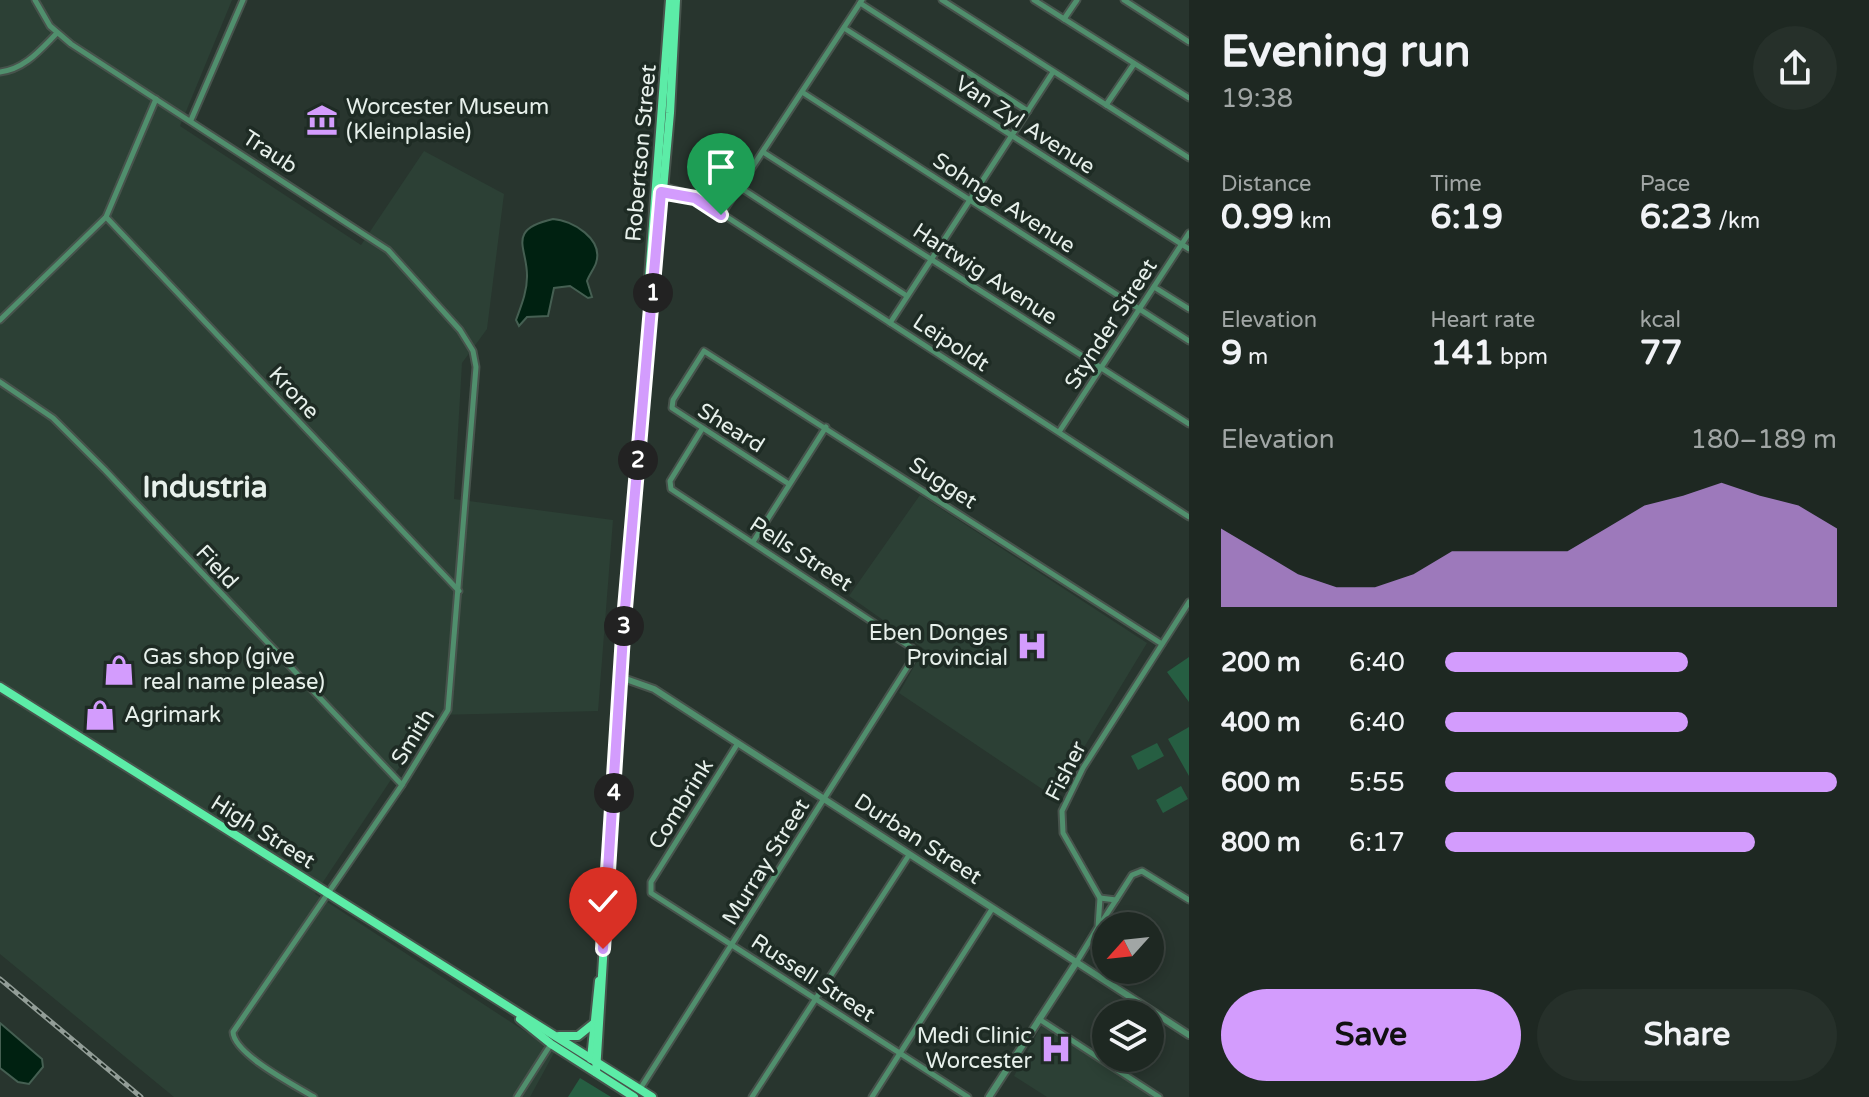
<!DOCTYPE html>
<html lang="en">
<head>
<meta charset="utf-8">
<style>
	:root { --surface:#1e2822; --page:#26302a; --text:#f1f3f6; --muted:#a1a6a5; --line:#3c4440; --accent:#d39cfd }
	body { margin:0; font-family:"Varela Round",sans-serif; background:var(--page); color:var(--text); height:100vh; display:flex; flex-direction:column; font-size:30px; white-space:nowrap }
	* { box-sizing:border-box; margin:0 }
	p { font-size:26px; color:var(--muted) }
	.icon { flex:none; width:44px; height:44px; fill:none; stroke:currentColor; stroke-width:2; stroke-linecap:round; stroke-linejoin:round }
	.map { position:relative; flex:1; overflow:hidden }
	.sheet { display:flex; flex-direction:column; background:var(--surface); width:680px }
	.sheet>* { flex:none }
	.needle { width:52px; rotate:243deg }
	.fabs { position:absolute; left:1092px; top:912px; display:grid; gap:16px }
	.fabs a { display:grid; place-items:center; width:72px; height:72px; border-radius:50%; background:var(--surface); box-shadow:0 4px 12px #0003,0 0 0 2px var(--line); font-size:40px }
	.pin { position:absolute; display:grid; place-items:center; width:68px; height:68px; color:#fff; margin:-82px -34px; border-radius:50% 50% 50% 0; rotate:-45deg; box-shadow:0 0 8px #0007 }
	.pin .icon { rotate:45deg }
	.km { position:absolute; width:40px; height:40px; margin:-20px; border-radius:50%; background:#222; color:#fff; font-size:22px; line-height:40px; text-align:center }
	.round { display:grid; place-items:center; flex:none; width:84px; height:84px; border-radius:42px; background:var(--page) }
	.head { display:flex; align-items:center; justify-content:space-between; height:136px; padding:0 32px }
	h1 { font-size:44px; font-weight:800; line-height:60px }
	.figures { display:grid; grid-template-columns:repeat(3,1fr); gap:12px; height:136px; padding:8px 32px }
	.figures div { display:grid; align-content:center }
	.figures b { font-size:34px; font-weight:800 }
	.figures small { font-size:22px; font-weight:400 }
	.figures p { font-size:22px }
	.chart { height:224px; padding:16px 32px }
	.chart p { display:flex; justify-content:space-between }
	.chart svg { width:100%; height:144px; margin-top:8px; fill:var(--accent); opacity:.7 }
	.button { display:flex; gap:16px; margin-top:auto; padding:16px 32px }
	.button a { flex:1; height:92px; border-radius:48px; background:var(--accent); color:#111; font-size:32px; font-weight:800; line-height:92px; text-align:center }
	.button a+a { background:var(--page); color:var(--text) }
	ul { padding:0 32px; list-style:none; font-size:26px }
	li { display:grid; grid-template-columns:128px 96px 1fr; align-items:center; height:60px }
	li i { height:20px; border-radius:10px; background:var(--accent) }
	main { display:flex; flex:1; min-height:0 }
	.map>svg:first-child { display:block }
	.built { fill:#2c4035 }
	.green { fill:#265e42 }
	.water { fill:#002111; stroke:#455f52; stroke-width:2 }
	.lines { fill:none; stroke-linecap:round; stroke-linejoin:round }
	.minor-casing { stroke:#47534c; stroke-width:9 }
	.tertiary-casing { stroke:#47534c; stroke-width:10 }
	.primary-casing { stroke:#47534c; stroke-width:12 }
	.minor { stroke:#508f6d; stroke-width:5 }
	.tertiary { stroke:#508f6d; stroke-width:6 }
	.primary { stroke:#5ceca7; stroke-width:8 }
	.rail-casing { stroke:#929d97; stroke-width:5 }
	.rail { stroke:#1e2b24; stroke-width:2; stroke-dasharray:6; stroke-linecap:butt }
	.route-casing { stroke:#fff; stroke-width:16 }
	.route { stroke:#d39cfd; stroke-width:10 }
	.labels { text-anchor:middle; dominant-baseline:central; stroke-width:7; stroke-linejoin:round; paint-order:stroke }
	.poi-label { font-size:22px; fill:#e7f0eb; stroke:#1e2b24; text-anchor:start }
	.street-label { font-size:22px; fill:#e7f0eb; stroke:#1e2b24 }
	.district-label { font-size:30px; font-weight:bold; fill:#e7f0eb; stroke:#1e2b24 }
</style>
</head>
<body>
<main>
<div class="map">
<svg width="1189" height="1097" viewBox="0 0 1189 1097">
	<rect width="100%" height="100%" fill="#28352e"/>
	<g class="built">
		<path d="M0,0h232l-52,126 181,119 63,-94 80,43 -17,135 -25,34 -8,136 159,21 -15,191 -164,4 -119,179 240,157 -25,46h-356l-174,-143z"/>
		<path d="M920,495l227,148 -93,154 -155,-104 25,-44 -75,-53z"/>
		<path d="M1043,1023l117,74h-113l-33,-21z"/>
	</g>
	<g class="green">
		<path d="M1189,657v45l-22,-30z"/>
		<path d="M1189,727v49l-21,-37z"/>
		<path d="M1157,743l7,13 -26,14 -7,-14z"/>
		<path d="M1181,786l7,13 -25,14 -7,-13z"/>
		<path d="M580,1078l31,19h-43z"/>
	</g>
	<g class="water">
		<path d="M553,219c19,1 51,20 43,44 -2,6 -7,12 -9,18l5,16 -4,1 -18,-12 -16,2 -6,28 -21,1 -8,9 -3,-6c5,-14 11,-28 11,-43 1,-29 -22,-47 26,-58z"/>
		<path d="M0,1023l42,36 1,8 -14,17 -11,-2 -18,-14z"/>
	</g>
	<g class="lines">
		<defs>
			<g id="minor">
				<path d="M35,0l15,26 21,18 317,206 72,80 13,21 3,16 -28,343 -46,75 -169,247c1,22 61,53 81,65"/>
				<path d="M942,0l247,158"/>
				<path d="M1034,0l155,98"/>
				<path d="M1124,0l65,42"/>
				<path d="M860,3l168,108"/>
				<path d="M1064,19l13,-19"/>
				<path d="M844,28l345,221"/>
				<path d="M0,72c25,-3 40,-22 57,-39"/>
				<path d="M802,92l387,249"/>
				<path d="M1106,105l28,-41"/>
				<path d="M191,120l52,-120"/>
				<path d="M763,152l426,272"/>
				<path d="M663,186l30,9 496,322"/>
				<path d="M741,188l166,108"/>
				<path d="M661,192l33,6"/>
				<path d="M721,215l141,-215"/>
				<path d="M106,217l353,374"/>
				<path d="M1154,287l35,22"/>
				<path d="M0,320l106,-103 50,-118"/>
				<path d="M890,323l163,-251"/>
				<path d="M0,382l53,36 52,52 297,315"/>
				<path d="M1059,432l130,-199"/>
				<path d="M789,484l-117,-76 1,-8 31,-49 458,293"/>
				<path d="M753,542l73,-115"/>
				<path d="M738,743l-87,139v11l317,204"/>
				<path d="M1100,898l16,2 16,-25 10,-4 47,29"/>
				<path d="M1099,926l17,-26"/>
				<path d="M1076,963l22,-36 2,-29 -37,-65 -1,-22 21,-43 106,-166"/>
				<path d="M1039,1019l120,78"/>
				<path d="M640,1089l275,-434 -3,-7 -241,-159 -1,-8 32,-52"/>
				<path d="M517,1097l34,-53"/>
				<path d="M752,1097l157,-242"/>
				<path d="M872,1097l120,-188"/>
			</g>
			<g id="tertiary">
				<path d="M620,677l34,12 535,346"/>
				<path d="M989,1097l87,-134"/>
			</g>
			<g id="primary">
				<path d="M648,291l22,-291"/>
				<path d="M0,687l652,410"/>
				<path d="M520,1019l31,25 83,53"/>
				<path d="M559,1036h19l15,-12"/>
				<path d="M591,1059l8,-78"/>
				<path d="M596,1072l28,-452 46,-507 6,-113"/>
			</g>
		</defs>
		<use href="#minor" class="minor-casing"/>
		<use href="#tertiary" class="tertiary-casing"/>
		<use href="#primary" class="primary-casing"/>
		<use href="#minor" class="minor"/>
		<use href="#tertiary" class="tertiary"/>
		<use href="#primary" class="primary"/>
		<defs>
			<path id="rail" d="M0,979l141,118"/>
		</defs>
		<use href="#rail" class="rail-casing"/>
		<use href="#rail" class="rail"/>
	</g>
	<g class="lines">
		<defs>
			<path id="route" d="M603,949l21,-329 37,-428 34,6 26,17"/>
		</defs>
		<use href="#route" class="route-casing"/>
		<use href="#route" class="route"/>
	</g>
	<defs>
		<symbol id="museum-bare" viewBox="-9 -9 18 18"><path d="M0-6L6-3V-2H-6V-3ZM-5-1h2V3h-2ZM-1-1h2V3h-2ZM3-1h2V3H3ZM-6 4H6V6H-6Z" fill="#d39cfd" stroke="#1e2b24" stroke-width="2.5" paint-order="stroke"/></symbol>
		<symbol id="hospital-bare" viewBox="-9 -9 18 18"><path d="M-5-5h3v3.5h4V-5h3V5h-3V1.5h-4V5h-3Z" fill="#d39cfd" stroke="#1e2b24" stroke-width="2.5" paint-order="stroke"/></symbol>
		<symbol id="shop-bare" viewBox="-9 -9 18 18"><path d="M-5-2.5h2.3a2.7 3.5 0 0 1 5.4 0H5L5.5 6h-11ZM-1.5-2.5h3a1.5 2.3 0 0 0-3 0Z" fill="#d39cfd" stroke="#1e2b24" stroke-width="2.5" paint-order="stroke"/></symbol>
	</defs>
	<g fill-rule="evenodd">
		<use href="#museum-bare" x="300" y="98" width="44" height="44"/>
		<use href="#hospital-bare" x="1010" y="624" width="44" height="44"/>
		<use href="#shop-bare" x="97" y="648" width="44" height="44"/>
		<use href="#shop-bare" x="78" y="693" width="44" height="44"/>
		<use href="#hospital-bare" x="1034" y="1027" width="44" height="44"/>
	</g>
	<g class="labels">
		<g class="poi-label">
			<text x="346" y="107">Worcester Museum<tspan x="346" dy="25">(Kleinplasie)</tspan></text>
			<text x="1008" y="633" text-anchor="end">Eben Donges<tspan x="1008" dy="25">Provincial</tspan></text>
			<text x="143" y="657">Gas shop (give<tspan x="143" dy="25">real name please)</tspan></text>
			<text x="124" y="715">Agrimark</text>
			<text x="1032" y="1036" text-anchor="end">Medi Clinic<tspan x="1032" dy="25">Worcester</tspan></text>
		</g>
		<g class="street-label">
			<text transform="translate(1025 125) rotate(33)">Van Zyl Avenue</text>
			<text transform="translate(270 152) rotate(33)">Traub</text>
			<text transform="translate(641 153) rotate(-85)">Robertson Street</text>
			<text transform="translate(1004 203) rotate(33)">Sohnge Avenue</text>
			<text transform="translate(985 274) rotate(33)">Hartwig Avenue</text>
			<text transform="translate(1111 324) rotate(-57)">Stynder Street</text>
			<text transform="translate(951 343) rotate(33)">Leipoldt</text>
			<text transform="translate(294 393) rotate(47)">Krone</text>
			<text transform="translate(731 428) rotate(32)">Sheard</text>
			<text transform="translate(943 483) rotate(33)">Sugget</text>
			<text transform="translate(801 554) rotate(33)">Pells Street</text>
			<text transform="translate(217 567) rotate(47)">Field</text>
			<text transform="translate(413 737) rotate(-58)">Smith</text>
			<text transform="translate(1066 771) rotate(-63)">Fisher</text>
			<text transform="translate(681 804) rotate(-58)">Combrink</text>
			<text transform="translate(263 832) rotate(32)">High Street</text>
			<text transform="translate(918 839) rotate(33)">Durban Street</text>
			<text transform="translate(766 862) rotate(-58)">Murray Street</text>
			<text transform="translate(813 978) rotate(33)">Russell Street</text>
		</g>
		<g class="district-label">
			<text x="205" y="487">Industria</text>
		</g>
	</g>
</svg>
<div class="fabs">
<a><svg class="needle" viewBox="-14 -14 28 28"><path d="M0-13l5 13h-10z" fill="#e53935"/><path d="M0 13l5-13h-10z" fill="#a1a6a5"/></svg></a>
<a><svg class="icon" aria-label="layers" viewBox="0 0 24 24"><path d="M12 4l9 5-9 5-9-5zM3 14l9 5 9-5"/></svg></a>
</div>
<div class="pin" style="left:721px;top:215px;background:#1e9e55"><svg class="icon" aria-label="arrive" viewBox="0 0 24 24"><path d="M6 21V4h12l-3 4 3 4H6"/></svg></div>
<div class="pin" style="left:603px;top:949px;background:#d93025"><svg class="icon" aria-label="check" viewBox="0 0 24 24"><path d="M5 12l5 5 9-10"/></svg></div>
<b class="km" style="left:653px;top:293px">1</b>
<b class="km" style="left:638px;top:460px">2</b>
<b class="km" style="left:624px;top:626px">3</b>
<b class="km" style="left:614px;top:793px">4</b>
</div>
<section class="sheet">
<div class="head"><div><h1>Evening run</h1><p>19:38</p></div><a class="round"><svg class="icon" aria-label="share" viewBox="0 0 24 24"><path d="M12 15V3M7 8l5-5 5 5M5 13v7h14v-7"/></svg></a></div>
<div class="figures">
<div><p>Distance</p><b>0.99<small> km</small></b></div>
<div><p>Time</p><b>6:19</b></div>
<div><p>Pace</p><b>6:23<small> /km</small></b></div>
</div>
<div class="figures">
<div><p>Elevation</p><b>9<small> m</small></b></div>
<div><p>Heart rate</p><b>141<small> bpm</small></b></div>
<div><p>kcal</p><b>77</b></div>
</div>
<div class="chart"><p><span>Elevation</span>180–189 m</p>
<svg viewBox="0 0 160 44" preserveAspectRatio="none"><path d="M0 44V20L10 27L20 34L30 38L40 38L50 34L60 27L70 27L80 27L90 27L100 20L110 13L120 10L130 6L140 10L150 13L160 20V44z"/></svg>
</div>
<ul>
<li><b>200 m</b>6:40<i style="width:62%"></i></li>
<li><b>400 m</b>6:40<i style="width:62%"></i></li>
<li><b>600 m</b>5:55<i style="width:100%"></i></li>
<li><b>800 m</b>6:17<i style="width:79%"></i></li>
</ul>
<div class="button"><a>Save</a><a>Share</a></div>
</section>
</main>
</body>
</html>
